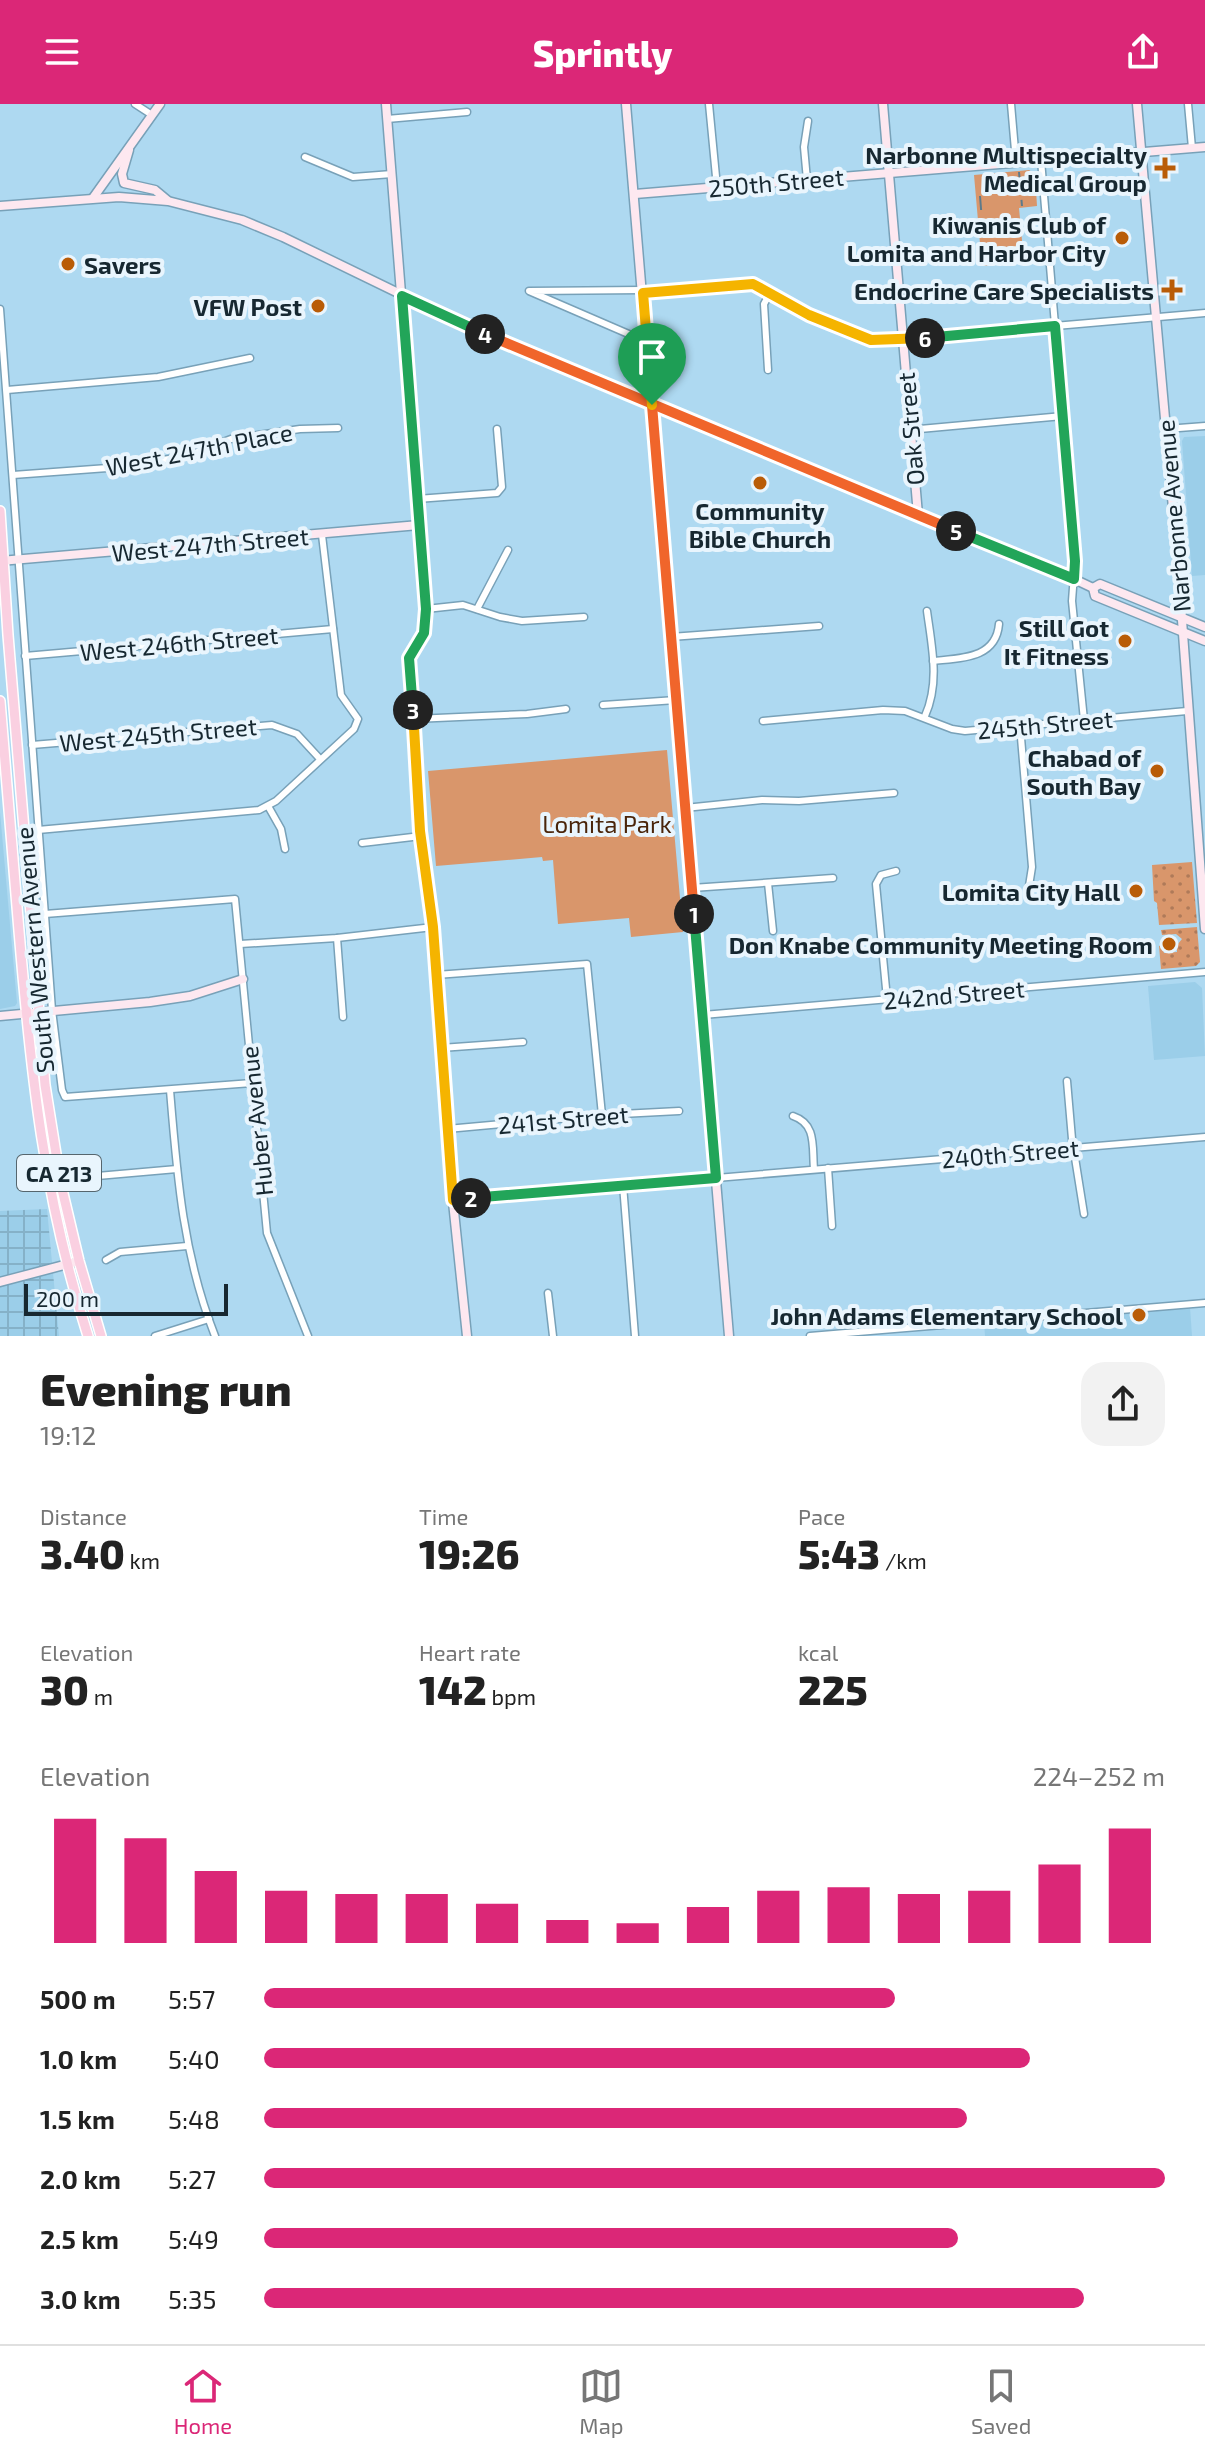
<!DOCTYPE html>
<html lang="en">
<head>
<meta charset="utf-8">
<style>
	:root { --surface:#fff; --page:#f2f2f2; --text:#222; --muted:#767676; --line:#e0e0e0; --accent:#db2777 }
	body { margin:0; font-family:"Exo 2",sans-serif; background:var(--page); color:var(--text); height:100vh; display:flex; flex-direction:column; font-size:30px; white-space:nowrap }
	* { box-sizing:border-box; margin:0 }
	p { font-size:26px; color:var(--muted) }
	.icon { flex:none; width:44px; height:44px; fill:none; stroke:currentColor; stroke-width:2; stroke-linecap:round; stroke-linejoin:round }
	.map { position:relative; height:1232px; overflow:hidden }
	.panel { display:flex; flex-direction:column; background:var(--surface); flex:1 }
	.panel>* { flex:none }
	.scale { position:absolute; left:24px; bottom:20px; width:204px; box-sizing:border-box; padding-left:8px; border:4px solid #172831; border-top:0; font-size:22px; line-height:28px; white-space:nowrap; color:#172831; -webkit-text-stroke:6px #e9f5fd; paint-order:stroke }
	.pin { position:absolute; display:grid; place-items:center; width:68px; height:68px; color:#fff; margin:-82px -34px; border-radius:50% 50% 50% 0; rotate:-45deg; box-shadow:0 0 8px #0007 }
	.pin .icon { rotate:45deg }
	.km { position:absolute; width:40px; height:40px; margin:-20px; border-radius:50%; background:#222; color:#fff; font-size:22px; line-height:40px; text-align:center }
	.round { display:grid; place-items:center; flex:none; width:84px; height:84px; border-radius:24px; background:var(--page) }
	.overview { display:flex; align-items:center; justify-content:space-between; height:136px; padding:0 40px }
	h1 { font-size:44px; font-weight:800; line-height:60px }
	.stats { display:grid; grid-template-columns:repeat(3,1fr); gap:12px; height:136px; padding:8px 40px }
	.stats div { display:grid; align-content:center }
	.stats b { font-size:40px; font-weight:800 }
	.stats small { font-size:22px; font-weight:400 }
	.stats p { font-size:22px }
	.chart { height:224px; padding:16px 40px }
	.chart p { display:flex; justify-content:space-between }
	.chart svg { width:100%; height:144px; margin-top:8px; stroke:var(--accent); stroke-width:6 }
	ul { padding:0 40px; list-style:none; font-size:26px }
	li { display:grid; grid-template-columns:128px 96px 1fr; align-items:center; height:60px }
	li i { height:20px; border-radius:10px; background:var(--accent) }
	header { display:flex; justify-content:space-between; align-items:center; height:104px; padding:0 40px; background:var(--accent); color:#fff; font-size:36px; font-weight:800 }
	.menu { display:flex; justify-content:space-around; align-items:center; height:112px; border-top:2px solid var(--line); background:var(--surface); font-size:22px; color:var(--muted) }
	.menu a { display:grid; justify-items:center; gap:4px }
	.menu .on { color:var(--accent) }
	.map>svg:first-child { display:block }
	.built { fill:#9bcee9 }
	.industrial { fill:url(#industrial-grid) }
	.grass { fill:url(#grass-dots) }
	.park { fill:#d9966b }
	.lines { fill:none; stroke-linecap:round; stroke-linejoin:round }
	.street-casing { stroke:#78a1b8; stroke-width:9 }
	.secondary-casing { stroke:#78a1b8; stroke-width:11 }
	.primary-casing { stroke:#fff; stroke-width:12 }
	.street { stroke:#fff; stroke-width:6 }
	.secondary { stroke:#fde8f0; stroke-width:8 }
	.primary { stroke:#fad0e1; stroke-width:9 }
	.rail { stroke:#5d7a8a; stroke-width:2; stroke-dasharray:14 14; stroke-linecap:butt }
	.split-1-casing { stroke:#fff; stroke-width:16 }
	.split-2-casing { stroke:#fff; stroke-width:16 }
	.split-3-casing { stroke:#fff; stroke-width:16 }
	.split-4-casing { stroke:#fff; stroke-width:16 }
	.split-5-casing { stroke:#fff; stroke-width:16 }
	.split-6-casing { stroke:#fff; stroke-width:16 }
	.split-7-casing { stroke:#fff; stroke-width:16 }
	.split-1 { stroke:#f0652b; stroke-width:10 }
	.split-2 { stroke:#22a559; stroke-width:10 }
	.split-3 { stroke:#f5b400; stroke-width:10 }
	.split-4 { stroke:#22a559; stroke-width:10 }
	.split-5 { stroke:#f0652b; stroke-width:10 }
	.split-6 { stroke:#22a559; stroke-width:10 }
	.split-7 { stroke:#f5b400; stroke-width:10 }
	.poi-dot { fill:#b95c07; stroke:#e9f5fd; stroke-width:3 }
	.labels { text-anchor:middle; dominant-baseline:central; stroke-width:8; stroke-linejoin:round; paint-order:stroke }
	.shield { fill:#e9f5fd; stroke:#56666e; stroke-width:2 }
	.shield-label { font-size:22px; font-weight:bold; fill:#172831 }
	.poi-label { font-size:24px; font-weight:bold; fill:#172831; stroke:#e9f5fd; text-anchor:end }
	.street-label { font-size:24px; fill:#172831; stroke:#e9f5fd }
	.park-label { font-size:24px; fill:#4a250a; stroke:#e9f5fd }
</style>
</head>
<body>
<header><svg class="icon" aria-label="menu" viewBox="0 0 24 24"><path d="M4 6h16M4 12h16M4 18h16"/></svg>Sprintly<svg class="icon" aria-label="share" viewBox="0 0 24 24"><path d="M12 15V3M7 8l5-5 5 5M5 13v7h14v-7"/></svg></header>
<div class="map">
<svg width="1205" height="1232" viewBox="0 0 1205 1232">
	<defs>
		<pattern id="industrial-grid" width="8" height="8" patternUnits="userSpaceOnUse" patternTransform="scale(2)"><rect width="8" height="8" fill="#9bcee9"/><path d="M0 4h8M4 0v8" fill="none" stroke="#85b1c8"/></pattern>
		<pattern id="grass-dots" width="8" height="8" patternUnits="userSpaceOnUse" patternTransform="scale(2)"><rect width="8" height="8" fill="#d9966b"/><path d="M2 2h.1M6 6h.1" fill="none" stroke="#af7a59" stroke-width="1.8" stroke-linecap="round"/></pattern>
	</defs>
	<rect width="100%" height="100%" fill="#aed9f1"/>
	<g class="built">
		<path d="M1205,332v139l-13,1 -10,-135 2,-4z"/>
		<path d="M0,708l17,191 -2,3 -15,3z"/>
		<path d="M1195,878l7,6 3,68 -51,4 -6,-74z"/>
		<path d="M1190,1203l2,29h-207l-1,-14z"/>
	</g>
	<path class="industrial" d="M47,1105l12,127h-59v-125z"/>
	<g class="grass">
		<path d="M1192,758l5,61 -38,2 -2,-22 -3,-2 -2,-36z"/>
		<path d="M1197,823l3,35 -4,4 -35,3 -2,-23 3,-1 2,8 13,-1v-7l5,-6 -6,-5 -14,1 -1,-5z"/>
	</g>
	<g class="park">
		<path d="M1029,66l6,4 2,32 -18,2 5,54 -42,4 -8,-91z"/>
		<path d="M667,646l16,182 -52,5 -2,-19 -71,6 -5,-64 -10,1 -1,-4 -106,9 -8,-95z"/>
	</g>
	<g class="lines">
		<defs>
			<g id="street">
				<path d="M135,0l17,11"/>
				<path d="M709,0l8,83"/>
				<path d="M1011,0l5,58"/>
				<path d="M1188,0l4,44"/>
				<path d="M387,15l80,-7"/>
				<path d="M305,53l48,20 39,-3"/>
				<path d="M1041,56l34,401 -3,40 12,119"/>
				<path d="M807,76l-3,-33 4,-26"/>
				<path d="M643,186l-114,1 118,51"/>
				<path d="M643,189l100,-10 10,1 56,31 62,25 11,1 323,-28"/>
				<path d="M0,205l52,701 10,80 3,7 187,-14"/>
				<path d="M768,266l-4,-66 6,-11"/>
				<path d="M7,286l151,-13 92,-19"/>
				<path d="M1166,325l39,-3"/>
				<path d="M909,326l154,-14"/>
				<path d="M13,371l108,-8 66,-11 44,-17 69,-10 38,-1"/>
				<path d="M417,395l80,-6 5,-6 -5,-58"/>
				<path d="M477,505l31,-59"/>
				<path d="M671,533l148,-11"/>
				<path d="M25,552l308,-27"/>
				<path d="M933,557c28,-3 63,-2 66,-37"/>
				<path d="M603,601l73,-5"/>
				<path d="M925,612c15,-34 7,-68 2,-105"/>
				<path d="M414,615l113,-5 39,-5"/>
				<path d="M763,617l120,-11 22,1 47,18 13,2 222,-20"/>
				<path d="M1020,622l12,141 -3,19"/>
				<path d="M32,641l240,-20 25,9 23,25"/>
				<path d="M268,702l13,23 4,20"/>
				<path d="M685,704l77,-8 37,1 95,-8"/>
				<path d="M38,726l221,-20 17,-9 78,-72 4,-10 -17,-24 -19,-160"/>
				<path d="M362,739l59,-7"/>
				<path d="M768,779l5,48"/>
				<path d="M692,784l141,-10"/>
				<path d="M45,810l190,-15 32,334 41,103"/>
				<path d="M337,834l6,79"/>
				<path d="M240,840l97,-6 96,-11"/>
				<path d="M436,871l151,-11 15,151"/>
				<path d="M887,895l-11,-115 5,-9 15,-4"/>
				<path d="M703,911l502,-43"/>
				<path d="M441,944l82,-6"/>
				<path d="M1067,977l5,58 12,75"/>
				<path d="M170,986c7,86 13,165 45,246"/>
				<path d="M793,1012c24,8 19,31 21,53"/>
				<path d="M447,1025l155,-14 77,-4"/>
				<path d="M828,1064l4,58"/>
				<path d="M86,1073l91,-8"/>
				<path d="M623,1081l12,151"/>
				<path d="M453,1096l752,-63"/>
				<path d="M453,1098l-20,-275 -13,-96 -11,-173 15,-25 2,-24 37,-4 37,12 22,4 62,-4"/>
				<path d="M106,1156l14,-8 67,-6"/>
				<path d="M548,1189l5,43"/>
				<path d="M155,1232l54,-17"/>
				<path d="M810,1232l395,-33"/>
			</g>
			<g id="secondary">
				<path d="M386,0l40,505"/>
				<path d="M626,0l103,1232"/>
				<path d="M883,0l35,411"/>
				<path d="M1137,0l40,449 28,376"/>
				<path d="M129,46l-7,24 2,9 31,7 12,10"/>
				<path d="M635,90l570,-47"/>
				<path d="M93,94l67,-94"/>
				<path d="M0,102l119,-9 49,4 74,19 41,17 177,86 142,62 472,194 19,9 2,8 110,45"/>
				<path d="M0,457l419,-36"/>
				<path d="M1093,484l7,-4 105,43"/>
				<path d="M0,912l150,-14 40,-6 53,-17"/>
				<path d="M453,1098l14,134"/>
				<path d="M0,1178l79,-21"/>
			</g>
			<g id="primary">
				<path d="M0,407l8,124 37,450 16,100 18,76 22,75"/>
				<path d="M0,597c6,77 12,154 19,230 12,143 25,268 69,405"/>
			</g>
		</defs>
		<use href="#street" class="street-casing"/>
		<use href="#secondary" class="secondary-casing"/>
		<use href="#primary" class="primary-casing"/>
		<use href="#street" class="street"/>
		<use href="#secondary" class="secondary"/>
		<use href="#primary" class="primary"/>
		<g class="rail">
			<path d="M1019,68l3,34"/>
			<path d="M980,92l5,63"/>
		</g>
	</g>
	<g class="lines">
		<defs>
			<path id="split-1" d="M652,301l42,509"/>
			<path id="split-2" d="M471,1094l245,-20 -22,-264"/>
			<path id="split-3" d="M413,606l7,121 13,96 20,273 18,-2"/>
			<path id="split-4" d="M413,606l-4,-52 15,-25 2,-24 -24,-313 83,38"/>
			<path id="split-5" d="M485,230l471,197"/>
			<path id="split-6" d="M925,234l130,-12 20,235 -1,18 -118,-48"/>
			<path id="split-7" d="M652,301l-9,-112 110,-9 56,31 62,25 54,-2"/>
		</defs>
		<use href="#split-1" class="split-1-casing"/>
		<use href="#split-2" class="split-2-casing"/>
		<use href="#split-3" class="split-3-casing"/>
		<use href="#split-4" class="split-4-casing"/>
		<use href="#split-5" class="split-5-casing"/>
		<use href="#split-6" class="split-6-casing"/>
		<use href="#split-7" class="split-7-casing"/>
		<use href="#split-1" class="split-1"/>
		<use href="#split-2" class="split-2"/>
		<use href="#split-3" class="split-3"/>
		<use href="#split-4" class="split-4"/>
		<use href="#split-5" class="split-5"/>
		<use href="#split-6" class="split-6"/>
		<use href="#split-7" class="split-7"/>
	</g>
	<g class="poi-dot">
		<path d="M1161 52h8v8h8v8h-8v8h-8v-8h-8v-8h8z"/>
		<circle cx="1122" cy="134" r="8"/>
		<circle cx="68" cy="160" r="8"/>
		<path d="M1168 174h8v8h8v8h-8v8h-8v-8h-8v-8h8z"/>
		<circle cx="318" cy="202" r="8"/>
		<circle cx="760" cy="379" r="8"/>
		<circle cx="1125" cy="537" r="8"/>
		<circle cx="1157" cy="667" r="8"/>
		<circle cx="1136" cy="787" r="8"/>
		<circle cx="1169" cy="840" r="8"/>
		<circle cx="1139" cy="1211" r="8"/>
	</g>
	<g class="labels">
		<rect class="shield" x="17" y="1051" width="84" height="36" rx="6"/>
		<g class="shield-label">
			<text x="59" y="1069">CA 213</text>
		</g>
		<g class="poi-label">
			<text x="1147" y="50">Narbonne Multispecialty<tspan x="1147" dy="28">Medical Group</tspan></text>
			<text x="1106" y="120">Kiwanis Club of<tspan x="1106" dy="28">Lomita and Harbor City</tspan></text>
			<text x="84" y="160" text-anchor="start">Savers</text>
			<text x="1154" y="186">Endocrine Care Specialists</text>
			<text x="302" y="202">VFW Post</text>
			<text x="760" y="406" text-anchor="middle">Community<tspan x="760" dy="28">Bible Church</tspan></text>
			<text x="1109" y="523">Still Got<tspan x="1109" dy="28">It Fitness</tspan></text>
			<text x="1141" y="653">Chabad of<tspan x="1141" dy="28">South Bay</tspan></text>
			<text x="1120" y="787">Lomita City Hall</text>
			<text x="1153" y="840">Don Knabe Community Meeting Room</text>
			<text x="1123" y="1211">John Adams Elementary School</text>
		</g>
		<g class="street-label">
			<text transform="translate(776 78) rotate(-5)">250th Street</text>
			<text transform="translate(910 325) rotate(-95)">Oak Street</text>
			<text transform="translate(199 345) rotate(-11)">West 247th Place</text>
			<text transform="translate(1173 412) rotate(-95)">Narbonne Avenue</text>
			<text transform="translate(210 440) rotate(-5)">West 247th Street</text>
			<text transform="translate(179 539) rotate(-5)">West 246th Street</text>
			<text transform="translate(1045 620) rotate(-5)">245th Street</text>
			<text transform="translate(158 630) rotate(-5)">West 245th Street</text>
			<text transform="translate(34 846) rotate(-95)">South Western Avenue</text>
			<text transform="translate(954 890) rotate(-5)">242nd Street</text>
			<text transform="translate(563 1015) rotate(-5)">241st Street</text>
			<text transform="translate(256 1017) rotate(-96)">Huber Avenue</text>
			<text transform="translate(1010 1049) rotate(-5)">240th Street</text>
		</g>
		<g class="park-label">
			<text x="607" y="719">Lomita Park</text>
		</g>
	</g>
</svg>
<div class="scale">200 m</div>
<div class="pin" style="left:652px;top:301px;background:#1e9e55"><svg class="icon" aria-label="arrive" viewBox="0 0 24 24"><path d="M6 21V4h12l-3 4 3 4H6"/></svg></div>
<b class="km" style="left:694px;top:810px">1</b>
<b class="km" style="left:471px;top:1094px">2</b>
<b class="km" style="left:413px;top:606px">3</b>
<b class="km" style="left:485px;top:230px">4</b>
<b class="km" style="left:956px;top:427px">5</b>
<b class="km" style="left:925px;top:234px">6</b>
</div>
<section class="panel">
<div class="overview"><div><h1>Evening run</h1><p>19:12</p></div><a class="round"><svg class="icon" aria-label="share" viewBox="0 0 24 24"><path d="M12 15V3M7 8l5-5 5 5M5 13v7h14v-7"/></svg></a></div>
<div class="stats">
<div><p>Distance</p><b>3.40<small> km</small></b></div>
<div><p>Time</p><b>19:26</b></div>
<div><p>Pace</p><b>5:43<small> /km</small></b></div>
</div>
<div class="stats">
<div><p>Elevation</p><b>30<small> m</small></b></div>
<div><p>Heart rate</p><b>142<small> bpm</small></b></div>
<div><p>kcal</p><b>225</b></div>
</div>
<div class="chart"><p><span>Elevation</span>224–252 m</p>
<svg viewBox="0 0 160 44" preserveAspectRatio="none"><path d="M5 44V6M15 44V12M25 44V22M35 44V28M45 44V29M55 44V29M65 44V32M75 44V37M85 44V38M95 44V33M105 44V28M115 44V27M125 44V29M135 44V28M145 44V20M155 44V9"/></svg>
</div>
<ul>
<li><b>500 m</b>5:57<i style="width:70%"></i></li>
<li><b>1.0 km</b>5:40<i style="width:85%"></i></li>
<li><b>1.5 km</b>5:48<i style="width:78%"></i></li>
<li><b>2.0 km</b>5:27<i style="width:100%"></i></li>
<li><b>2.5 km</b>5:49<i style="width:77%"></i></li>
<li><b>3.0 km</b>5:35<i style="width:91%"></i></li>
</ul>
</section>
<nav class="menu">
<a class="on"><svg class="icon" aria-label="home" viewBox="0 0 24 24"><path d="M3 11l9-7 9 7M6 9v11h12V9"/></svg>Home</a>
<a><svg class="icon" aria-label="map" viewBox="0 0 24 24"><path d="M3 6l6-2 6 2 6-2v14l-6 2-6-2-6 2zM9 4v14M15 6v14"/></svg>Map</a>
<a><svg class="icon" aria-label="saved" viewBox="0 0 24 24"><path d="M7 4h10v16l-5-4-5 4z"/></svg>Saved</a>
</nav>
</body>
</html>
